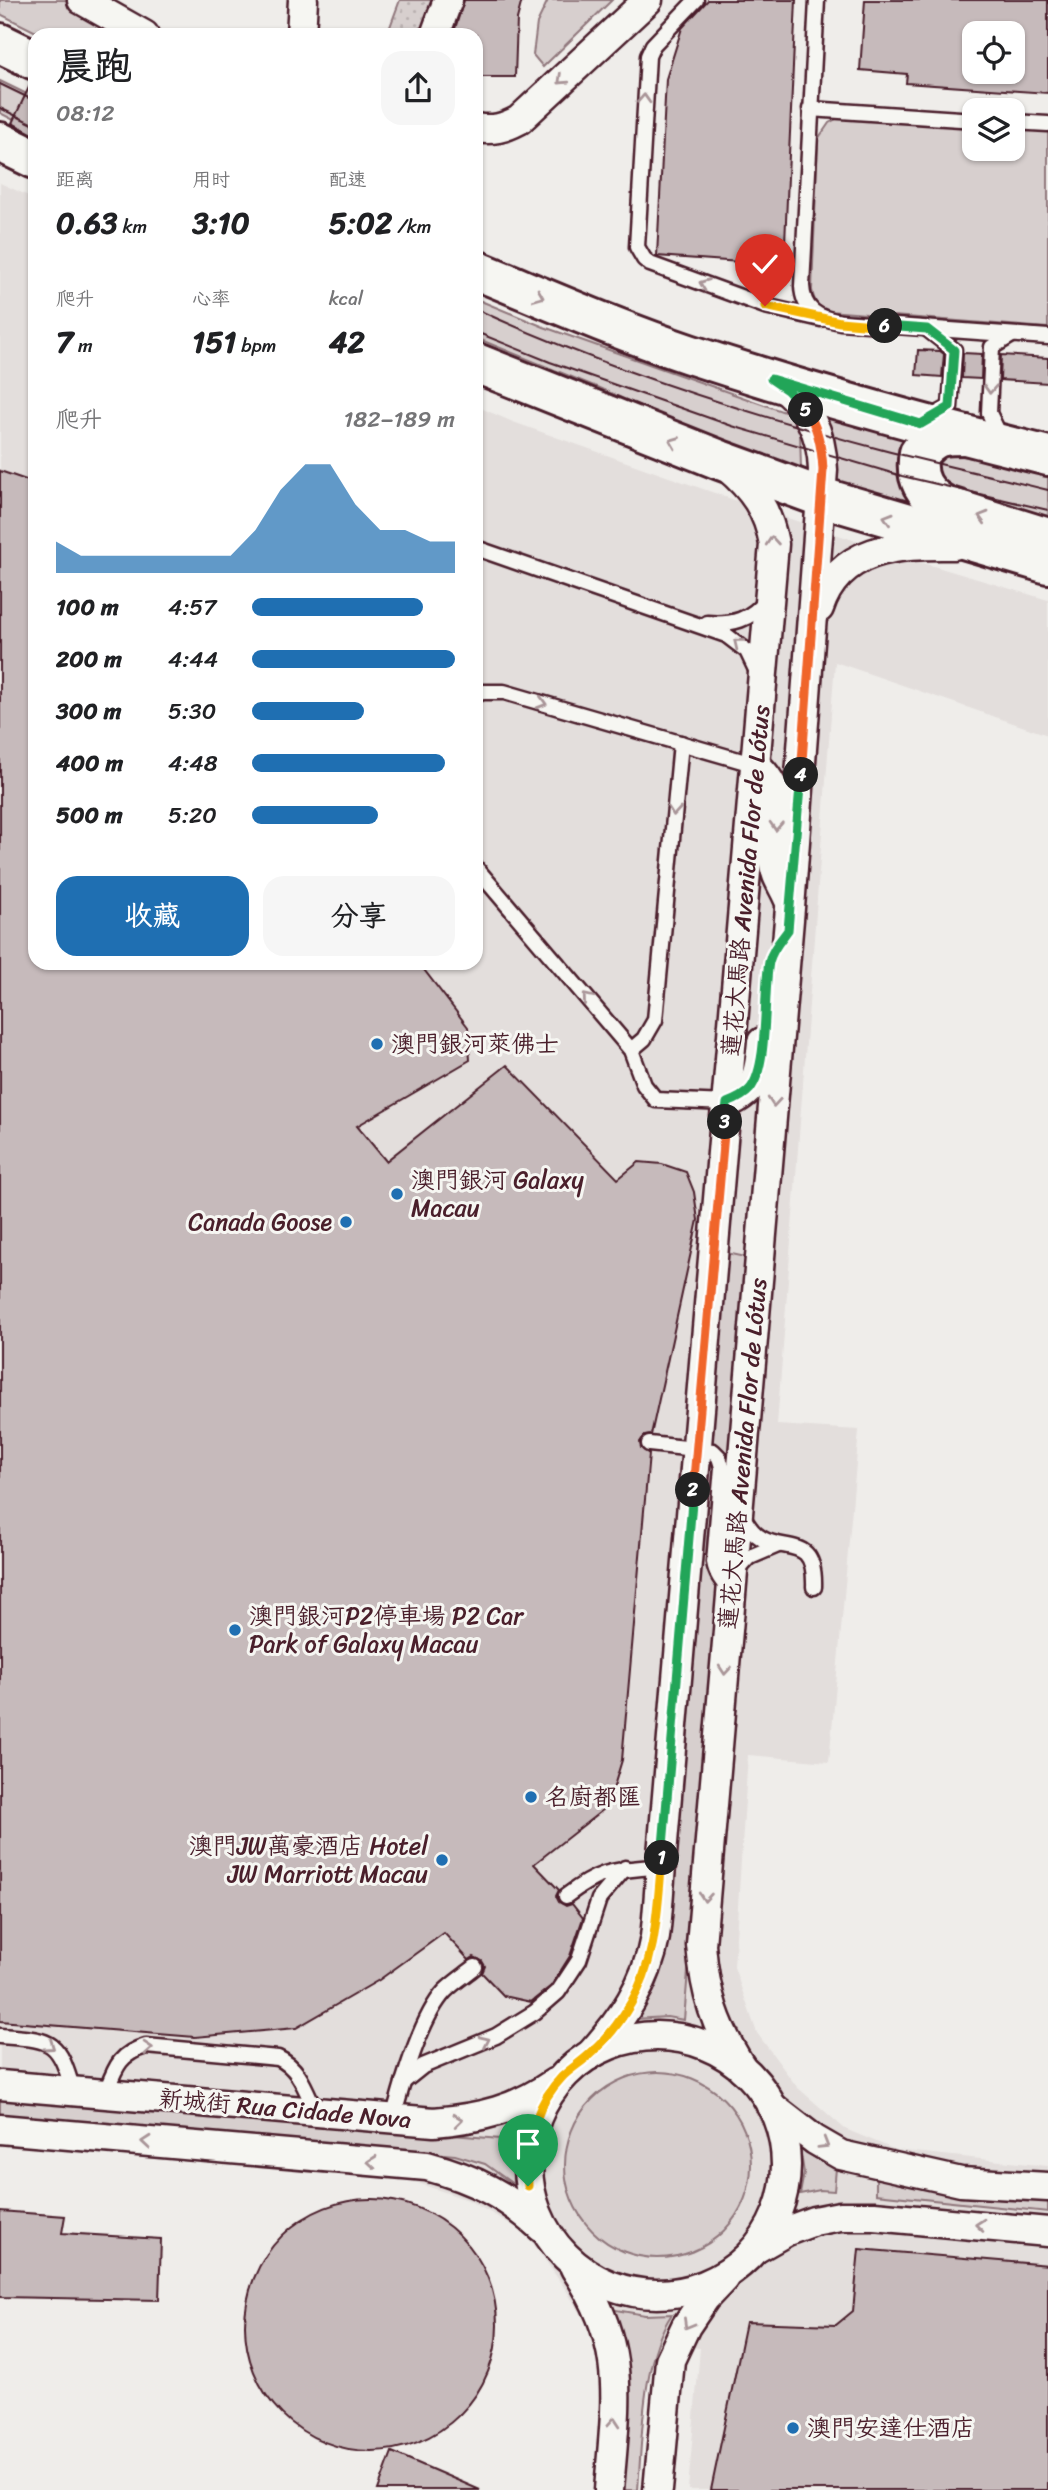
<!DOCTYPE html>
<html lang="zh">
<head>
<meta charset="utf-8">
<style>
	:root { --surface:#fff; --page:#f6f6f6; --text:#202124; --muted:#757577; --accent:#1f6fb2 }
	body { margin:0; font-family:Sriracha,"LXGW WenKai TC",sans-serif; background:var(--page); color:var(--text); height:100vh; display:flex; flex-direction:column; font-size:26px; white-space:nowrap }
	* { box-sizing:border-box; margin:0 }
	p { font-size:23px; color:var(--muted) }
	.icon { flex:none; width:38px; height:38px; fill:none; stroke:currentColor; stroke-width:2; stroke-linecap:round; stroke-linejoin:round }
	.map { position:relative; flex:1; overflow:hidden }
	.drawer { position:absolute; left:28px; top:28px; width:455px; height:942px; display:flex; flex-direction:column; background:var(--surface); border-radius:21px; box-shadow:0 2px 5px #0004 }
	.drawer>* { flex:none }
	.controls { position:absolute; left:962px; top:21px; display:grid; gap:14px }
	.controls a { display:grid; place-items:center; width:63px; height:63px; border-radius:14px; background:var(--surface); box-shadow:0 2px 5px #0004; font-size:35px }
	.pin { position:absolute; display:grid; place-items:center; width:60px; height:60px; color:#fff; margin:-72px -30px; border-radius:50% 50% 50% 0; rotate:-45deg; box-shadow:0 0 7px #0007 }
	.pin .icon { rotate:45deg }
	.km { position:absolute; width:35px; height:35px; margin:-18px; border-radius:50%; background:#222; color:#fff; font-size:19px; line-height:35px; text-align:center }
	.round { display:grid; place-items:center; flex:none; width:74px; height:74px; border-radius:21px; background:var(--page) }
	.overview { display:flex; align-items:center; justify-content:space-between; height:119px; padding:0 28px }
	h1 { font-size:38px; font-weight:700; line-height:52px }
	.figures { display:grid; grid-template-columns:repeat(3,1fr); gap:10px; height:119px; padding:7px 28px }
	.figures div { display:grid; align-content:center }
	.figures b { font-size:30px; font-weight:700 }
	.figures small { font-size:19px; font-weight:400 }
	.figures p { font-size:19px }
	.chart { height:196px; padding:14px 28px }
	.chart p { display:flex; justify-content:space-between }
	.chart svg { width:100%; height:126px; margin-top:7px; fill:var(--accent); opacity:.7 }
	.action { display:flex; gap:14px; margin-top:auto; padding:14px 28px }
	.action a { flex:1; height:80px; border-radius:21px; background:var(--accent); color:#fff; font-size:28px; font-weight:700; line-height:80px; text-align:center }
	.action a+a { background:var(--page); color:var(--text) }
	ul { padding:0 28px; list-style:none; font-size:23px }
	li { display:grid; grid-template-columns:112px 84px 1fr; align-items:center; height:52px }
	li i { height:18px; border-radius:9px; background:var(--accent) }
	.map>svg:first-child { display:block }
	.built { fill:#e3dedc }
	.grass { fill:#d7cfce; stroke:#90777c; stroke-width:2 }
	.park { fill:url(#park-dots); stroke:#90777c; stroke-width:2 }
	.building { fill:#c6babb; stroke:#4a1f2b; stroke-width:2; fill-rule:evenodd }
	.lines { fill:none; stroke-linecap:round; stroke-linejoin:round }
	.service-casing { stroke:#4a1f2b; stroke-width:19 }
	.minor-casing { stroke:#4a1f2b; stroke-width:33 }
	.primary-casing { stroke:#4a1f2b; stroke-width:44 }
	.service { stroke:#f6f6f2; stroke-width:14 }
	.minor { stroke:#f6f6f2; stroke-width:28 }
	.primary { stroke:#f6f6f2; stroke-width:38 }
	.tram { stroke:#4a1f2b; stroke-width:2 }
	.oneway { stroke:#a99598 }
	.split-1-casing { stroke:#fff; stroke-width:14 }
	.split-2-casing { stroke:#fff; stroke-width:14 }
	.split-3-casing { stroke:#fff; stroke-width:14 }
	.split-4-casing { stroke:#fff; stroke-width:14 }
	.split-5-casing { stroke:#fff; stroke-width:14 }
	.split-6-casing { stroke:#fff; stroke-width:14 }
	.split-7-casing { stroke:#fff; stroke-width:14 }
	.split-1 { stroke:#f5b400; stroke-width:9 }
	.split-2 { stroke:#22a559; stroke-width:9 }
	.split-3 { stroke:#f0652b; stroke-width:9 }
	.split-4 { stroke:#22a559; stroke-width:9 }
	.split-5 { stroke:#f0652b; stroke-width:9 }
	.split-6 { stroke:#22a559; stroke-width:9 }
	.split-7 { stroke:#f5b400; stroke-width:9 }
	.poi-dot { fill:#1f6fb2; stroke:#f6f6f2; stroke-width:2.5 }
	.labels { text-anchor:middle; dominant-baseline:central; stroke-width:6; stroke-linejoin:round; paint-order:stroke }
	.street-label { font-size:24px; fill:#4a1f2b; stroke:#f6f6f2 }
	.poi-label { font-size:24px; fill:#4a1f2b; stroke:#f6f6f2; text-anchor:start }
</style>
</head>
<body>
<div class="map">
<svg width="1048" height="2490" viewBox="0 0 1048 2490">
	<defs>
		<pattern id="park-dots" width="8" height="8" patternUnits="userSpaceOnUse" patternTransform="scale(1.75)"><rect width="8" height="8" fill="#d7cfce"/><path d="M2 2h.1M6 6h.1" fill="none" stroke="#bab1b1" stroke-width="1.8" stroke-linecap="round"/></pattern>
	</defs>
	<rect width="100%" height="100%" fill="#efedea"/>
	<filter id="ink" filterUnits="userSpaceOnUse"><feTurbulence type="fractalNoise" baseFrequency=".0143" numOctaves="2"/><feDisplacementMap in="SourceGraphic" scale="14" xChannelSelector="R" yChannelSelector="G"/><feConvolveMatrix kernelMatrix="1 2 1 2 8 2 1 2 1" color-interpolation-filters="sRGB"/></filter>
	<g filter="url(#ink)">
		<path class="built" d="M0,183l35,16v763h441v-556l37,16 227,80 170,57 138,41v135l-213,-73 -58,763 82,5 -30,332 -81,-7 -14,212 23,66 40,54 48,42 51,21 152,16v324h-360l12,-142 -104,-10 -30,-48 -40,-57 -58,-33 -59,-20 -409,-34z"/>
		<g class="grass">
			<path d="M0,0h72l69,35h-99l-42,-21z"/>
			<path d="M548,0h64l-69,67 -10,-12 4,-32z"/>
			<path d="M0,81l35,17v33l-35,-18z"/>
			<path d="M838,118l137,8v23h38v-20l35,2v197l-220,-17c-11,-4 -14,-10 -16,-21l6,-151 11,-16z"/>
			<path d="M476,299l68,28 249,88 7,17 1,37 -82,-28 -120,-53 -123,-50z"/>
			<path d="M823,416l86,25c-13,36 -12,41 12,70l-84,-29z"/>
			<path d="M957,455l51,10 40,12v52l-111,-39 -2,-21 10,-13z"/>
			<path d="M727,1253l19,4 -62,763 -17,-3 -34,2c23,-22 27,-40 34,-70z"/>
			<circle cx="658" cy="2165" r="93"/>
			<path d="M0,2097l512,43 1,44 -28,-20 -30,-9 -455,-39z"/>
			<path d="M800,2148l15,10 21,10 -2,23 -14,-1 -20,4 4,-21z"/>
			<path d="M876,2171l172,20v21l-172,-18z"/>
			<path d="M610,2309l35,6 27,-1c-30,43 -30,124 -34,176h-19l9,-106v-18l-7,-34z"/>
		</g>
		<path class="park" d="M400,0h39l-13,35h-39z"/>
		<g class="building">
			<path d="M464,0h58l-5,19 -2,58h-39v-42h-23z"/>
			<path d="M708,0h88l-12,265 -127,-9 9,-177 16,-51z"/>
			<path d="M865,0h183v93l-142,-10 1,-9 -47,-4zM975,33h38v39h-38z"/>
			<path d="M32,81l3,1v53l-23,-12z"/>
			<path d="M918,350l22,1 4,3 -2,23 -26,-2z"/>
			<path d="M963,353l19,1 -1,25 -19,-1z"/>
			<path d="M1001,355l47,3v25l-48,-3z"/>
			<path d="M0,471l35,12v479h383l50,65 2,33 -113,66 29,35 121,-96 111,114 21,-17 23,2 24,8 8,20 4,28 -30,138 -17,77 -6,1 -5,6 1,6 8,6 -27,306 -14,46 -74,58 25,26 -3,6 3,6 7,4 6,-2 11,14 -13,38 -19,30 -20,16 -27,-6 -22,-23 3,-7 -3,-5 -8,-4 -5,3 -25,-27 -65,47 -83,48 -101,9 -195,-16z"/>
			<circle cx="371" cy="2325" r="126"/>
			<path d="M0,2211l65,5 -3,17 99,6 -2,61 -159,-3z"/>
			<path d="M859,2249l189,16v225h-337l35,-168 90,3 17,-14z"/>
			<path d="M392,2452l88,38h-102z"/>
		</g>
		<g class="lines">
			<defs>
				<g id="service">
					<path d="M696,0l-43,45 -5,11 -11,191 7,12 6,5 115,42 56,13"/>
					<path d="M817,0l-15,286c1,24 16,32 38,36l208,15"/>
					<path d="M810,109l165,11"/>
					<path d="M1013,122l35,2"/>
					<path d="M927,329l27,21 -4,57 -22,12"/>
					<path d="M1001,438l-12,-25 3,-66 20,-12"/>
					<path d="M476,548l250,87 21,16 11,23"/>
					<path d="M707,623c25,2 44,-3 59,-23"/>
					<path d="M476,694l7,-2h21l252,73"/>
					<path d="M476,868l155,182 13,35 12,15 71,3"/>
					<path d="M631,1050l13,-11 11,-19 26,-277"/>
					<path d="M649,1444l64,7 6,6 3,10 -8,95c2,12 7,20 17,28"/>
					<path d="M742,1514c24,56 74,5 72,73"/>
					<path d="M736,1572l14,-15 28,-12"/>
					<path d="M566,1896c38,-29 51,-25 95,-30"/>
					<path d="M0,2036c52,4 58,2 73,55"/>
					<path d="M403,2082l20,-16 73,-30 39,-24 23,-20 21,-32 20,-61 26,-31"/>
					<path d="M105,2094c10,-25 13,-40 41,-48l132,12c22,10 28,33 38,54"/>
					<path d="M393,2119c9,-35 27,-101 52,-128 9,-9 20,-16 30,-24"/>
				</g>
				<g id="minor">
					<path d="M82,0l62,35"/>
					<path d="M301,35l2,-35"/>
					<path d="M435,35l13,-35"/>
					<path d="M476,128c17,3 28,0 43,-8l129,-120"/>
					<path d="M819,608c20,-61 79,-64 135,-63"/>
					<path d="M756,765c35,32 15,58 18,98 1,13 9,23 14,35"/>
					<path d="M727,1103c31,-12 32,-31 35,-61"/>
					<circle cx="657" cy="2165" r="129"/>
					<path d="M590,2055c31,-34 57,-71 65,-118 3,-24 4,-48 6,-71l113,-1322c-6,-34 -21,-55 -47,-77"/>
					<path d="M742,2068c-27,-42 -37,-74 -41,-123l89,-1037 33,-438c-1,-35 -14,-65 -44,-85"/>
					<path d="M0,2085l434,37c47,-4 81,-12 120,-39"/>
					<path d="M771,2106l44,34 26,15 120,27 87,5"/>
					<path d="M0,2129l427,37c48,13 79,29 115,62"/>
					<path d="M757,2248l30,-17 27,-10 26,-5h34l174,16"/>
					<path d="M575,2268c53,79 41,132 34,222"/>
					<path d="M658,2490l12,-130 16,-34 19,-28 19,-20"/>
				</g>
				<g id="primary">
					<path d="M0,43l35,17"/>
					<path d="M0,142l35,17"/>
					<path d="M476,270c71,29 141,60 213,84 118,39 238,72 359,102"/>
					<path d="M476,363l244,97 101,37 227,67"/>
					<path d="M965,435c-24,0 -30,0 -46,18 -5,25 5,42 27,53l102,32"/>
				</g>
			</defs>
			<use href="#service" class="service-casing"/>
			<use href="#minor" class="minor-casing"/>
			<use href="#primary" class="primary-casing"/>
			<use href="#service" class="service"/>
			<use href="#minor" class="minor"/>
			<use href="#primary" class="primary"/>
			<g class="tram">
				<path d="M0,84l35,17"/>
				<path d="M0,108l35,17"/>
				<path d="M476,309c130,60 269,104 407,141 54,14 110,26 165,40"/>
				<path d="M476,332l74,30 182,64 170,50 146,34"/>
			</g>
		</g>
		<defs><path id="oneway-chevron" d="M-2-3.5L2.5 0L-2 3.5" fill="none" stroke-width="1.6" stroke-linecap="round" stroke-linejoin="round" transform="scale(1.75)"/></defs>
		<g class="oneway">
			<use href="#oneway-chevron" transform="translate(562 80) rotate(137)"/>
			<use href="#oneway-chevron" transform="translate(644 99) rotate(-87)"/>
			<use href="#oneway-chevron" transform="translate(704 284) rotate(-159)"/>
			<use href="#oneway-chevron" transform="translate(539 296) rotate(22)"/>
			<use href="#oneway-chevron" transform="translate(990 389) rotate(93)"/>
			<use href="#oneway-chevron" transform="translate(674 442) rotate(-158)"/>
			<use href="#oneway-chevron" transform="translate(983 517) rotate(-164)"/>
			<use href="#oneway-chevron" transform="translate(888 518) rotate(-163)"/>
			<use href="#oneway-chevron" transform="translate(772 541) rotate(-95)"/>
			<use href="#oneway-chevron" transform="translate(738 643) rotate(-141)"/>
			<use href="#oneway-chevron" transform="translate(542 703) rotate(16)"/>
			<use href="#oneway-chevron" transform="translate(674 811) rotate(95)"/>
			<use href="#oneway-chevron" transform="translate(776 826) rotate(93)"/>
			<use href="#oneway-chevron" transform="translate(587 998) rotate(-130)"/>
			<use href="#oneway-chevron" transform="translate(774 1102) rotate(95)"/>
			<use href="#oneway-chevron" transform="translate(725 1670) rotate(95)"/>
			<use href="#oneway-chevron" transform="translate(705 1897) rotate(95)"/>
			<use href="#oneway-chevron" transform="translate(485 2041) rotate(-25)"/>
			<use href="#oneway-chevron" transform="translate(50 2046) rotate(35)"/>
			<use href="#oneway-chevron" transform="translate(148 2048) rotate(-4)"/>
			<use href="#oneway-chevron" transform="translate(458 2120) rotate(-6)"/>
			<use href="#oneway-chevron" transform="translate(146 2142) rotate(-175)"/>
			<use href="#oneway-chevron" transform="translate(824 2144) rotate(31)"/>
			<use href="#oneway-chevron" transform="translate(372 2162) rotate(-175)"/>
			<use href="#oneway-chevron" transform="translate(980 2225) rotate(-175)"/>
			<use href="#oneway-chevron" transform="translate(688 2324) rotate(120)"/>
			<use href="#oneway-chevron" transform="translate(614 2422) rotate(-86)"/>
		</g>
	</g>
	<g class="lines" filter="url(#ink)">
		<defs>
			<path id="split-1" d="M528,2186c-2,-40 5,-79 34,-109 9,-9 20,-15 29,-24 16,-14 29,-31 40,-50 26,-44 26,-95 31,-145"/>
			<path id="split-2" d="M662,1858l31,-368"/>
			<path id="split-3" d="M693,1490l32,-368"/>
			<path id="split-4" d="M725,1122l2,-19c8,-3 17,-7 23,-14 19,-23 13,-95 19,-127 3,-13 12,-22 19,-32l13,-155"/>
			<path id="split-5" d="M801,775l22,-305c-1,-21 -5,-44 -17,-60"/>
			<path id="split-6" d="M806,410l-19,-20 -16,-11 150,45 29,-17 4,-57 -27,-21 -42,-3"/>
			<path id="split-7" d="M765,306l75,16 45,4"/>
		</defs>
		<use href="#split-1" class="split-1-casing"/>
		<use href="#split-2" class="split-2-casing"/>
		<use href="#split-3" class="split-3-casing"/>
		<use href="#split-4" class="split-4-casing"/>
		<use href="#split-5" class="split-5-casing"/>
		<use href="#split-6" class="split-6-casing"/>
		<use href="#split-7" class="split-7-casing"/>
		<use href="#split-1" class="split-1"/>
		<use href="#split-2" class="split-2"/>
		<use href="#split-3" class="split-3"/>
		<use href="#split-4" class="split-4"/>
		<use href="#split-5" class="split-5"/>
		<use href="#split-6" class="split-6"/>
		<use href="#split-7" class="split-7"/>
	</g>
	<g class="poi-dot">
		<circle cx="377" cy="1044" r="7"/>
		<circle cx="397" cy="1194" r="7"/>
		<circle cx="346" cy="1222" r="7"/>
		<circle cx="235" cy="1630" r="7"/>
		<circle cx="531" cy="1797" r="7"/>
		<circle cx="442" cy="1860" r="7"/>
		<circle cx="793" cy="2428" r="7"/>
	</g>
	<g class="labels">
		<g class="street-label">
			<text transform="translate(746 881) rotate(-85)">蓮花大馬路 Avenida Flor de Lótus</text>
			<text transform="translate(743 1454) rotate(-85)">蓮花大馬路 Avenida Flor de Lótus</text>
			<text transform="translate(285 2109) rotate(5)">新城街 Rua Cidade Nova</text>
		</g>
		<g class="poi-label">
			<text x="391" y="1044">澳門銀河萊佛士</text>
			<text x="411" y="1180">澳門銀河 Galaxy<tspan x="411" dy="28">Macau</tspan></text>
			<text x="332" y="1222" text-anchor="end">Canada Goose</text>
			<text x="249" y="1616">澳門銀河P2停車場 P2 Car<tspan x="249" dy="28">Park of Galaxy Macau</tspan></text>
			<text x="545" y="1797">名廚都匯</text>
			<text x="428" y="1846" text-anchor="end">澳門JW萬豪酒店 Hotel<tspan x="428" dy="28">JW Marriott Macau</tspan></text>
			<text x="807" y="2428">澳門安達仕酒店</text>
		</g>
	</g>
</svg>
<div class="controls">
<a><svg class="icon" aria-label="locate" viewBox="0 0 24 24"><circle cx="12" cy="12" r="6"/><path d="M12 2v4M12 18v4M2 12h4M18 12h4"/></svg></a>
<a><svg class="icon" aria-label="layers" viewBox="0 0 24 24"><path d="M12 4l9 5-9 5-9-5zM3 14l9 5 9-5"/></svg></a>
</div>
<div class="pin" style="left:528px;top:2186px;background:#1e9e55"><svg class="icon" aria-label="arrive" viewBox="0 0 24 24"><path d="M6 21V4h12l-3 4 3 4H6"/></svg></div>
<div class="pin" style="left:765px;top:306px;background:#d93025"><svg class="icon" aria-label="check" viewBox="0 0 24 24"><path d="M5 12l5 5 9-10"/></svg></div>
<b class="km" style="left:662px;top:1858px">1</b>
<b class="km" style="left:693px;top:1490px">2</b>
<b class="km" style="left:725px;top:1122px">3</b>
<b class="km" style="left:801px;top:775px">4</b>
<b class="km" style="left:806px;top:410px">5</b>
<b class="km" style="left:885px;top:326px">6</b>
<section class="drawer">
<div class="overview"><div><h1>晨跑</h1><p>08:12</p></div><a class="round"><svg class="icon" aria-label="share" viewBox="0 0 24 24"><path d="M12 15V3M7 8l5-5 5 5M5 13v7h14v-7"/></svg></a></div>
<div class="figures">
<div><p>距离</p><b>0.63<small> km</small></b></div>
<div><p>用时</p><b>3:10</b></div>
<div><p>配速</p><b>5:02<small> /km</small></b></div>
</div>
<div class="figures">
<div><p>爬升</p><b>7<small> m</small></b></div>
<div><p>心率</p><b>151<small> bpm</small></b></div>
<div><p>kcal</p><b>42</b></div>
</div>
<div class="chart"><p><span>爬升</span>182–189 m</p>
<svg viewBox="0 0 160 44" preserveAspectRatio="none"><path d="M0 44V33L10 38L20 38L30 38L40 38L50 38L60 38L70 38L80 29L90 15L100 6L110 6L120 20L130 29L140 29L150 33L160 33V44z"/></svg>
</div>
<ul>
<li><b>100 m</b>4:57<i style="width:84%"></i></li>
<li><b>200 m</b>4:44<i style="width:100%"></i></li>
<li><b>300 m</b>5:30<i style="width:55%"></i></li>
<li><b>400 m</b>4:48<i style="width:95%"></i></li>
<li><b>500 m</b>5:20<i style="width:62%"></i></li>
</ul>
<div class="action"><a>收藏</a><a>分享</a></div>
</section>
</div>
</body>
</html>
